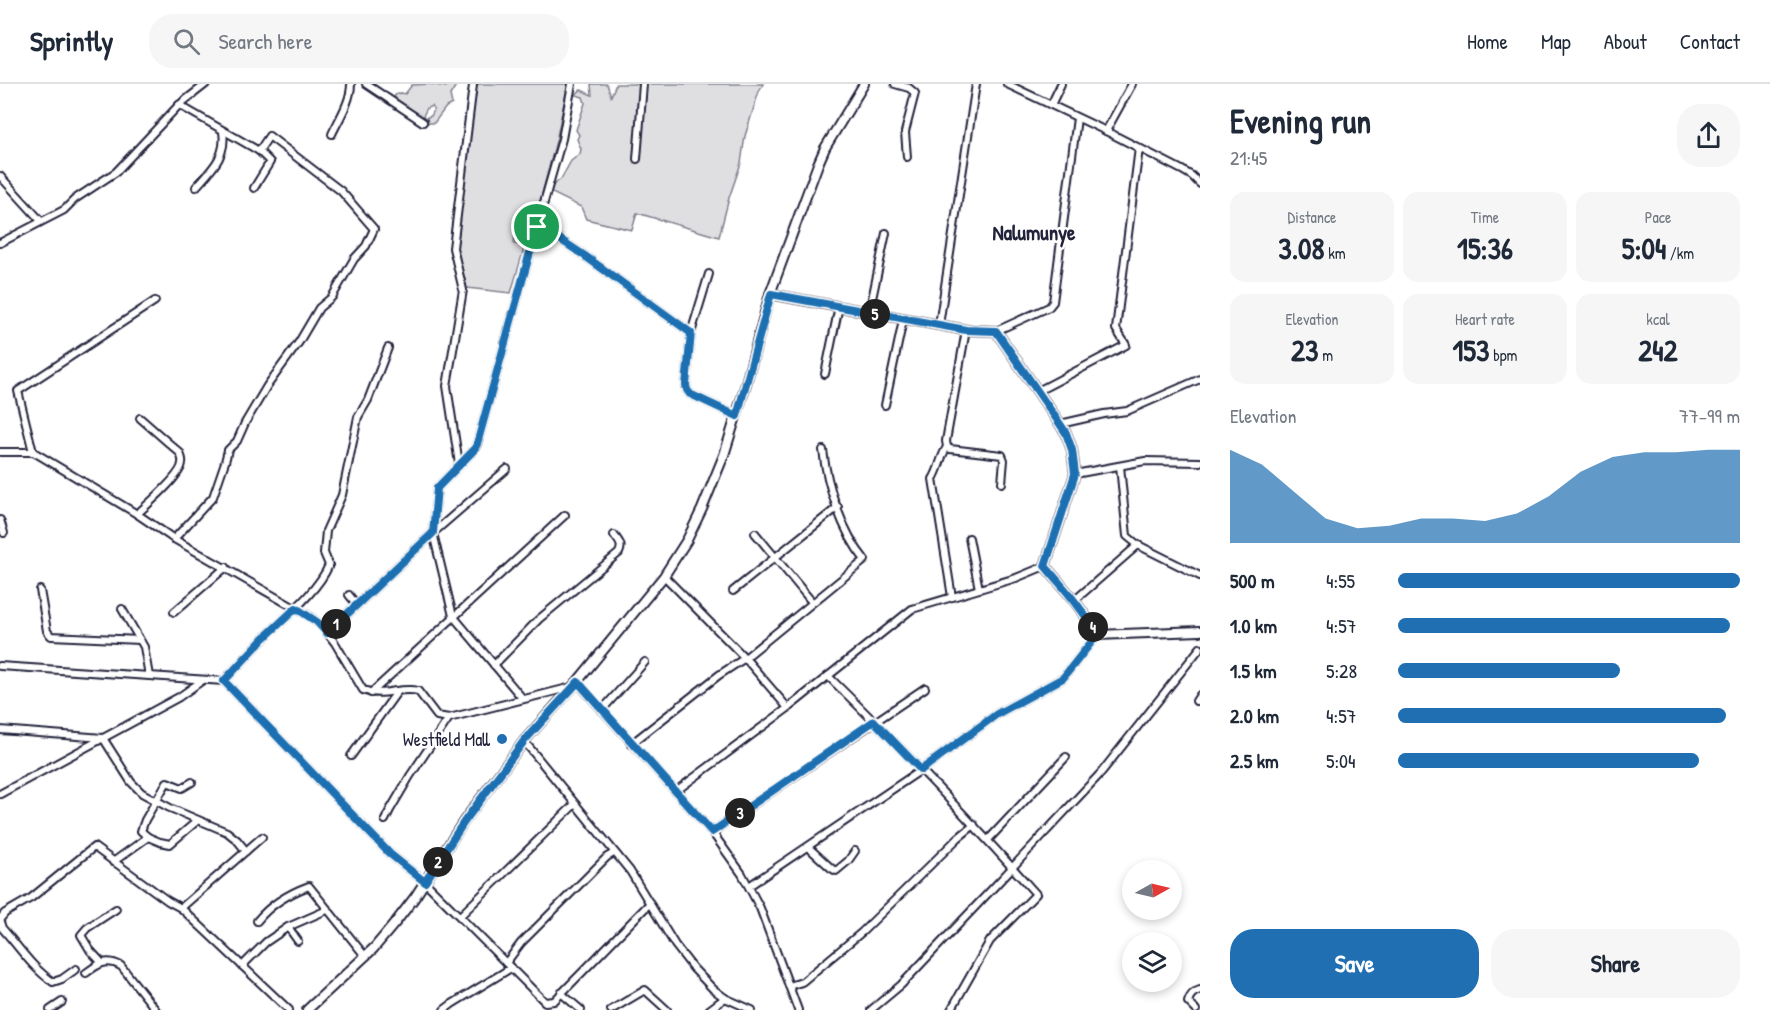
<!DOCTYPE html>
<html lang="en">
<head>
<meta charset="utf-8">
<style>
	:root { --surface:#fff; --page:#f6f6f7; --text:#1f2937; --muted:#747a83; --line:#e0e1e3; --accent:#1f6fb2 }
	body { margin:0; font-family:"Patrick Hand",sans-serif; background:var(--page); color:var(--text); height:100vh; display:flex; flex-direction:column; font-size:22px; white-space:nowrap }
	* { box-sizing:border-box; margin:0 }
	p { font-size:20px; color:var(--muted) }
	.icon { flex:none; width:33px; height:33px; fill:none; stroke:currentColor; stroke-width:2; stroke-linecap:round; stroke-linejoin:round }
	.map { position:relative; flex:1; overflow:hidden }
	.drawer { display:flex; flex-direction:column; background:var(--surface); width:570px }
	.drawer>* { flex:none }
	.needle { width:39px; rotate:82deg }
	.tools { position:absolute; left:1122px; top:776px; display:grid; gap:12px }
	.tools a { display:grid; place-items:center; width:60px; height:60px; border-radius:50%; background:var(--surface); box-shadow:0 3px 9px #0003; font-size:30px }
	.pin { position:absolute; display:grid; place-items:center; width:51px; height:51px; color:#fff; margin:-26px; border:3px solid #fff; border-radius:50%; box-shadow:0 2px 6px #0007 }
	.km { position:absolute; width:30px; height:30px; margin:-15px; border-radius:50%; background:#222; color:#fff; font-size:16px; line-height:30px; text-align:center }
	.round { display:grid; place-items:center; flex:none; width:63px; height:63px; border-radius:24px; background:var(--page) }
	.head { display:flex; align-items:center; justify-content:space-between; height:102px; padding:0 30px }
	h1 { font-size:33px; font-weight:700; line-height:45px }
	.figures { display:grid; grid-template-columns:repeat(3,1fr); gap:9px; height:102px; padding:6px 30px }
	.figures div { display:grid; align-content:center; border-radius:15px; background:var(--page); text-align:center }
	.figures b { font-size:30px; font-weight:700 }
	.figures small { font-size:16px; font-weight:400 }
	.figures p { font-size:16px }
	.chart { height:168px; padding:12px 30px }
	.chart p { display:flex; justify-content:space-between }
	.chart svg { width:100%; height:108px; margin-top:6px; fill:var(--accent); opacity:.7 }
	.button { display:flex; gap:12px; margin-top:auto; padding:12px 30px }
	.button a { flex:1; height:69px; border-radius:24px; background:var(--accent); color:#fff; font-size:24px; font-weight:700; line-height:69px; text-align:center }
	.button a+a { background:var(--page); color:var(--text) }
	ul { padding:0 30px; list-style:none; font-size:20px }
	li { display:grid; grid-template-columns:96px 72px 1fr; align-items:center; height:45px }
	li i { height:15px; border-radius:8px; background:var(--accent) }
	header { display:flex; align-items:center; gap:36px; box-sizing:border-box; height:84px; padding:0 30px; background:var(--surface); border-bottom:2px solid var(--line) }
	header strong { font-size:28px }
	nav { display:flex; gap:33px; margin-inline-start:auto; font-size:21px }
	.search { width:420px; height:54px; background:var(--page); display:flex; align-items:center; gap:15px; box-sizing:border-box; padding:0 21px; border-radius:24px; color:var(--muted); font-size:22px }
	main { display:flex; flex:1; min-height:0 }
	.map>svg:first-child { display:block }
	.green { fill:#dfdfe2; stroke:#80808e; stroke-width:1.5 }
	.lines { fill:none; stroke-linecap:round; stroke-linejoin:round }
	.minor-casing { stroke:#22223b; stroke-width:10 }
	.tertiary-casing { stroke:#22223b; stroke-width:12 }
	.minor { stroke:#fff; stroke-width:6 }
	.tertiary { stroke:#fff; stroke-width:8 }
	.route-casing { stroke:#fff; stroke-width:12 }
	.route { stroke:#1f6fb2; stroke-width:8 }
	.poi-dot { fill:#1f6fb2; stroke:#fff; stroke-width:2 }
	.labels { text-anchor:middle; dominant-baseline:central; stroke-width:5; stroke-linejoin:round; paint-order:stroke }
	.poi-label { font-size:18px; fill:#22223b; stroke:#fff; text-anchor:end }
	.quarter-label { font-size:21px; font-weight:bold; fill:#22223b; stroke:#fff }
</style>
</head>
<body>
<header>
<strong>Sprintly</strong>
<div class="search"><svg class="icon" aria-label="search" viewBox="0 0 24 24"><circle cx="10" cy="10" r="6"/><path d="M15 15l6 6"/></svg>Search here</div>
<nav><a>Home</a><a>Map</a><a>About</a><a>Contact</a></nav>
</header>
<main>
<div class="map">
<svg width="1200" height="926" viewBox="0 0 1200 926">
	<rect width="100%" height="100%" fill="#fff"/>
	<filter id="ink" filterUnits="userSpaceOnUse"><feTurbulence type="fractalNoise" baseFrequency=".0167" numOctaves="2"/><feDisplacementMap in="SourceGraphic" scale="12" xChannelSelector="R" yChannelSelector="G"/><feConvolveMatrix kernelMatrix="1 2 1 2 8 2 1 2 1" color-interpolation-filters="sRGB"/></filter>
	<g filter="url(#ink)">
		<g class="green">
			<path d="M431,0l15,3 3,-3h8l-7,11 2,9 -6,3 -12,16h-6l-1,-6 4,-1 3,-6 -2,-4 -5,2 -6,12 -27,-20 1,-5 6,-2 4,1 7,-9z"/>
			<path d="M475,0h93l-12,57 -25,94 -16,-2 -1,11 11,1 -14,48 -44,-5 -10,-40z"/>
			<path d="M591,0h16l4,12 5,-12h147l-4,7 -14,45 -4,27 -12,35 -10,39 -82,-24 -5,17 -46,-11 -5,-12 -33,-16 2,-4 11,-8 10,-18 9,-7 1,-5 -4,-10 2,-4 -3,-5 9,-27 -2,-6 -8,-2 6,-5 11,5z"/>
		</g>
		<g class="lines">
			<defs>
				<g id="minor">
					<path d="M366,0l57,38"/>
					<path d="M895,0l14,4 6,5 -10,39 2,25"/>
					<path d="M1007,0l99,47 76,39 10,6 8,8"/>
					<path d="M1051,21l10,-21"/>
					<path d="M1106,47l26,-47"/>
					<path d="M332,50c7,-15 19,-33 19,-50"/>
					<path d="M637,75l6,-75"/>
					<path d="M0,92l41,45"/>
					<path d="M196,103c16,-18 31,-31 27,-56"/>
					<path d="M254,104l16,-26 -11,-11"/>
					<path d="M537,143l25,-88 10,-55"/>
					<path d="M0,159l64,-33 11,-11 41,-27 63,-67 27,-21"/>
					<path d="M709,190l-18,59 -5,52 1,5 3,4 47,22"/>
					<path d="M869,229l17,-80"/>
					<path d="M939,241l37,-241"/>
					<path d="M996,247l53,-24 4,-5 24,-184"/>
					<path d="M825,290l14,-68"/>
					<path d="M1038,307l88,-46 -10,-16 23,-181"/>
					<path d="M885,321l18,-85"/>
					<path d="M1060,340l44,-10 23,-3 73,-32"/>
					<path d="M947,363l3,2 52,6 2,5 -2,23"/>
					<path d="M0,368h33l4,2 100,60 37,25 135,77 13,10 13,17 28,47c20,8 38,-4 55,1l19,25 12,2 123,-31"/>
					<path d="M33,368l-15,-61 137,-90"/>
					<path d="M459,380l-12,-78 16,-96 -10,-42 20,-163"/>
					<path d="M1120,382l7,70 11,9 62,31"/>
					<path d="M507,385l-74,64 20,83 70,83"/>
					<path d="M1075,390l70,-13 55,1"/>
					<path d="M137,430c10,-9 45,-39 45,-51 1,-4 -1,-6 -2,-10l-40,-35"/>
					<path d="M0,436l4,13"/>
					<path d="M755,449l57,69"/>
					<path d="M969,454l10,51"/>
					<path d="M174,455l39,-42 12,-35 3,-12 9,-9 8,-18 22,-37 32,-44 20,-34 13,-11 22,-38 12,-13 8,-17 -33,-38 -72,-55 -10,15 -80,-46"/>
					<path d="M664,492l81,82 43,50 124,-99 104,-31 29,-12"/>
					<path d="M40,506l7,41 4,5 89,4"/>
					<path d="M733,507l105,-84"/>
					<path d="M349,511l8,10"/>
					<path d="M952,513l-19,-118c7,-11 7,-22 14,-32l-1,-6 20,-111"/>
					<path d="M1075,516l63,-55"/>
					<path d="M122,525l22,38 5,29"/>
					<path d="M174,528l52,-45"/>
					<path d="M327,549l106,-100 4,-45 37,-38 3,-6 60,-217 12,5 36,24 106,77"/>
					<path d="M494,581l45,-46 80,-66c4,-8 0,-11 -5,-18"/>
					<path d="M0,582l224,15 166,173 35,28 120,120 9,-1 96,-98"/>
					<path d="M828,592c72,70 141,143 208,218l-46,47 -39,69"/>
					<path d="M224,597c14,-15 28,-30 42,-45 20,-19 52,-45 63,-71l-5,-12 2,-22 16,-36 16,-78 10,-17 20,-52"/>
					<path d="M577,598l135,150 30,42 18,34 38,102"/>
					<path d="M371,609l194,-178"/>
					<path d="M1196,617l4,-6"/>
					<path d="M602,626l43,-48"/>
					<path d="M0,646l103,8 28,44 11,11 28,15 57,24 10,8 9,11"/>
					<path d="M524,657l106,130 45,74 18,23 20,21 12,9 27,12"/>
					<path d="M631,660l88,-69 26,-17 120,-98c-23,-28 -38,-74 -42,-110"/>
					<path d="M351,672l46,-64"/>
					<path d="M676,707l112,-83"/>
					<path d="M0,710l179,-97 24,-17"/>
					<path d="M385,736l5,-10 20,-34 39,-58"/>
					<path d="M712,748l213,-144"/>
					<path d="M148,753l-7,-6 4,-11 22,-38 15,6 10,-6"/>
					<path d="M988,756l78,-83"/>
					<path d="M808,763l23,21 5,3 12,-10 7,-10"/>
					<path d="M113,778l35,-25 12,5 10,2 27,-23"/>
					<path d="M749,802l172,-116 76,-56 66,-36 34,-43"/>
					<path d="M181,824l81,-71"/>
					<path d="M460,832l115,-112"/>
					<path d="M0,835l5,-6 26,-15 63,-51 74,54 13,7 108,102"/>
					<path d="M257,837c13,-16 33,-28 52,-35l56,70"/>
					<path d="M0,838l2,6c17,19 30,40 51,54l9,-3 14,-10"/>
					<path d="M288,843l10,14"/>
					<path d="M101,878l-11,-12 -9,-15 6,-7 29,-19"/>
					<path d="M506,879l15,-20 86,-86 7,-4"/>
					<path d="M242,882l24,-24 22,-15 39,-17"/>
					<path d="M86,889c12,-9 20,-15 35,-7l35,44"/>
					<path d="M789,902l13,-4 60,-50 96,-94 16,-13"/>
					<path d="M561,909l20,17"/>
					<path d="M50,926l12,-8"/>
					<path d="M444,926l8,-6 59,-36"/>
					<path d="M611,926l34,-20 22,20"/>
					<path d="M709,926l16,-12"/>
					<path d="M871,926l30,-25 93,-98 106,-113 100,-126"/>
					<path d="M1196,926l-8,-8c2,-7 5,-10 12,-12"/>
				</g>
				<g id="tertiary">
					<path d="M770,210l196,36 30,1 64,93 6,9 6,17 3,24 -30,92c19,22 38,43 52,69l103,-4"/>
					<path d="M307,926l67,-62 21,-25 20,-26 49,-76 60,-80 53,-59 87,-106 23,-36 15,-31 22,-54 20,-64 26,-97 48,-130 7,-16 39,-64"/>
				</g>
			</defs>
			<use href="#minor" class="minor-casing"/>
			<use href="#tertiary" class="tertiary-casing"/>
			<use href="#minor" class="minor"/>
			<use href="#tertiary" class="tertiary"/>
		</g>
	</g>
	<g class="lines" filter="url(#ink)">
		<defs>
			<path id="route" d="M537,143l12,5 36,24 106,77 -5,52 1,5 3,4 47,22 34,-122 195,36 30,1 64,93 6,9 6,17 3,24 -30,92c19,22 38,43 52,69l-34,43 -66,36 -76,56 -47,-49 -162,111 -134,-150 -54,59 -60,81 -39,60 -35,-28 -166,-173 40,-43 32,-30 21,14 10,11 106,-100 4,-45 37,-38 3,-6z"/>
		</defs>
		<use href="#route" class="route-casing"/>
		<use href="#route" class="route"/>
	</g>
	<circle class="poi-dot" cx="502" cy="655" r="6"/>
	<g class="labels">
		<g class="poi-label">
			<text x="490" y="655">Westfield Mall</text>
		</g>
		<g class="quarter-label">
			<text x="1034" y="148">Nalumunye</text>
		</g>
	</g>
</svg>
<div class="tools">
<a><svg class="needle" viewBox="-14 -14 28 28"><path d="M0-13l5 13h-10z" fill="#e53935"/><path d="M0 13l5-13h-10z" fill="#747a83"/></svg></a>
<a><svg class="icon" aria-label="layers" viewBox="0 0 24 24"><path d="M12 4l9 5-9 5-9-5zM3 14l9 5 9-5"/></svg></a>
</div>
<div class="pin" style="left:537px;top:143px;background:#1e9e55"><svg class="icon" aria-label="arrive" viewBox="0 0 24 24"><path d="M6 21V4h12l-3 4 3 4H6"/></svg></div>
<b class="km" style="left:336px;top:540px">1</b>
<b class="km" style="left:438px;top:778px">2</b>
<b class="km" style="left:740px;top:729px">3</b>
<b class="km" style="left:1093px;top:543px">4</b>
<b class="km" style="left:875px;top:230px">5</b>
</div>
<section class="drawer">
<div class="head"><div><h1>Evening run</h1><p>21:45</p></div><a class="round"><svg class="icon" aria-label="share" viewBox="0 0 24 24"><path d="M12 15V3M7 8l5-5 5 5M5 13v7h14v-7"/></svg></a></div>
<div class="figures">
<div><p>Distance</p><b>3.08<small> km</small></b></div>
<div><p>Time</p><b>15:36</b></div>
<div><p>Pace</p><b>5:04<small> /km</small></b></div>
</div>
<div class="figures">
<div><p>Elevation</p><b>23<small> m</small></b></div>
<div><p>Heart rate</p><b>153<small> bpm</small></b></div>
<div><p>kcal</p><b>242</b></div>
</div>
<div class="chart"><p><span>Elevation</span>77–99 m</p>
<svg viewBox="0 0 160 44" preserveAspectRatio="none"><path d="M0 44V6L10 12L20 23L30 34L40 38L50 37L60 34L70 34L80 35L90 32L100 25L110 15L120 9L130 7L140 7L150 6L160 6V44z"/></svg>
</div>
<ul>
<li><b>500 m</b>4:55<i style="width:100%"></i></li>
<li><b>1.0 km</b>4:57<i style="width:97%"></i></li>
<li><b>1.5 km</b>5:28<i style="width:65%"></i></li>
<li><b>2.0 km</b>4:57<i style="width:96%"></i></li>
<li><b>2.5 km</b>5:04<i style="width:88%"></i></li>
</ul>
<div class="button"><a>Save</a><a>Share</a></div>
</section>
</main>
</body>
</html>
